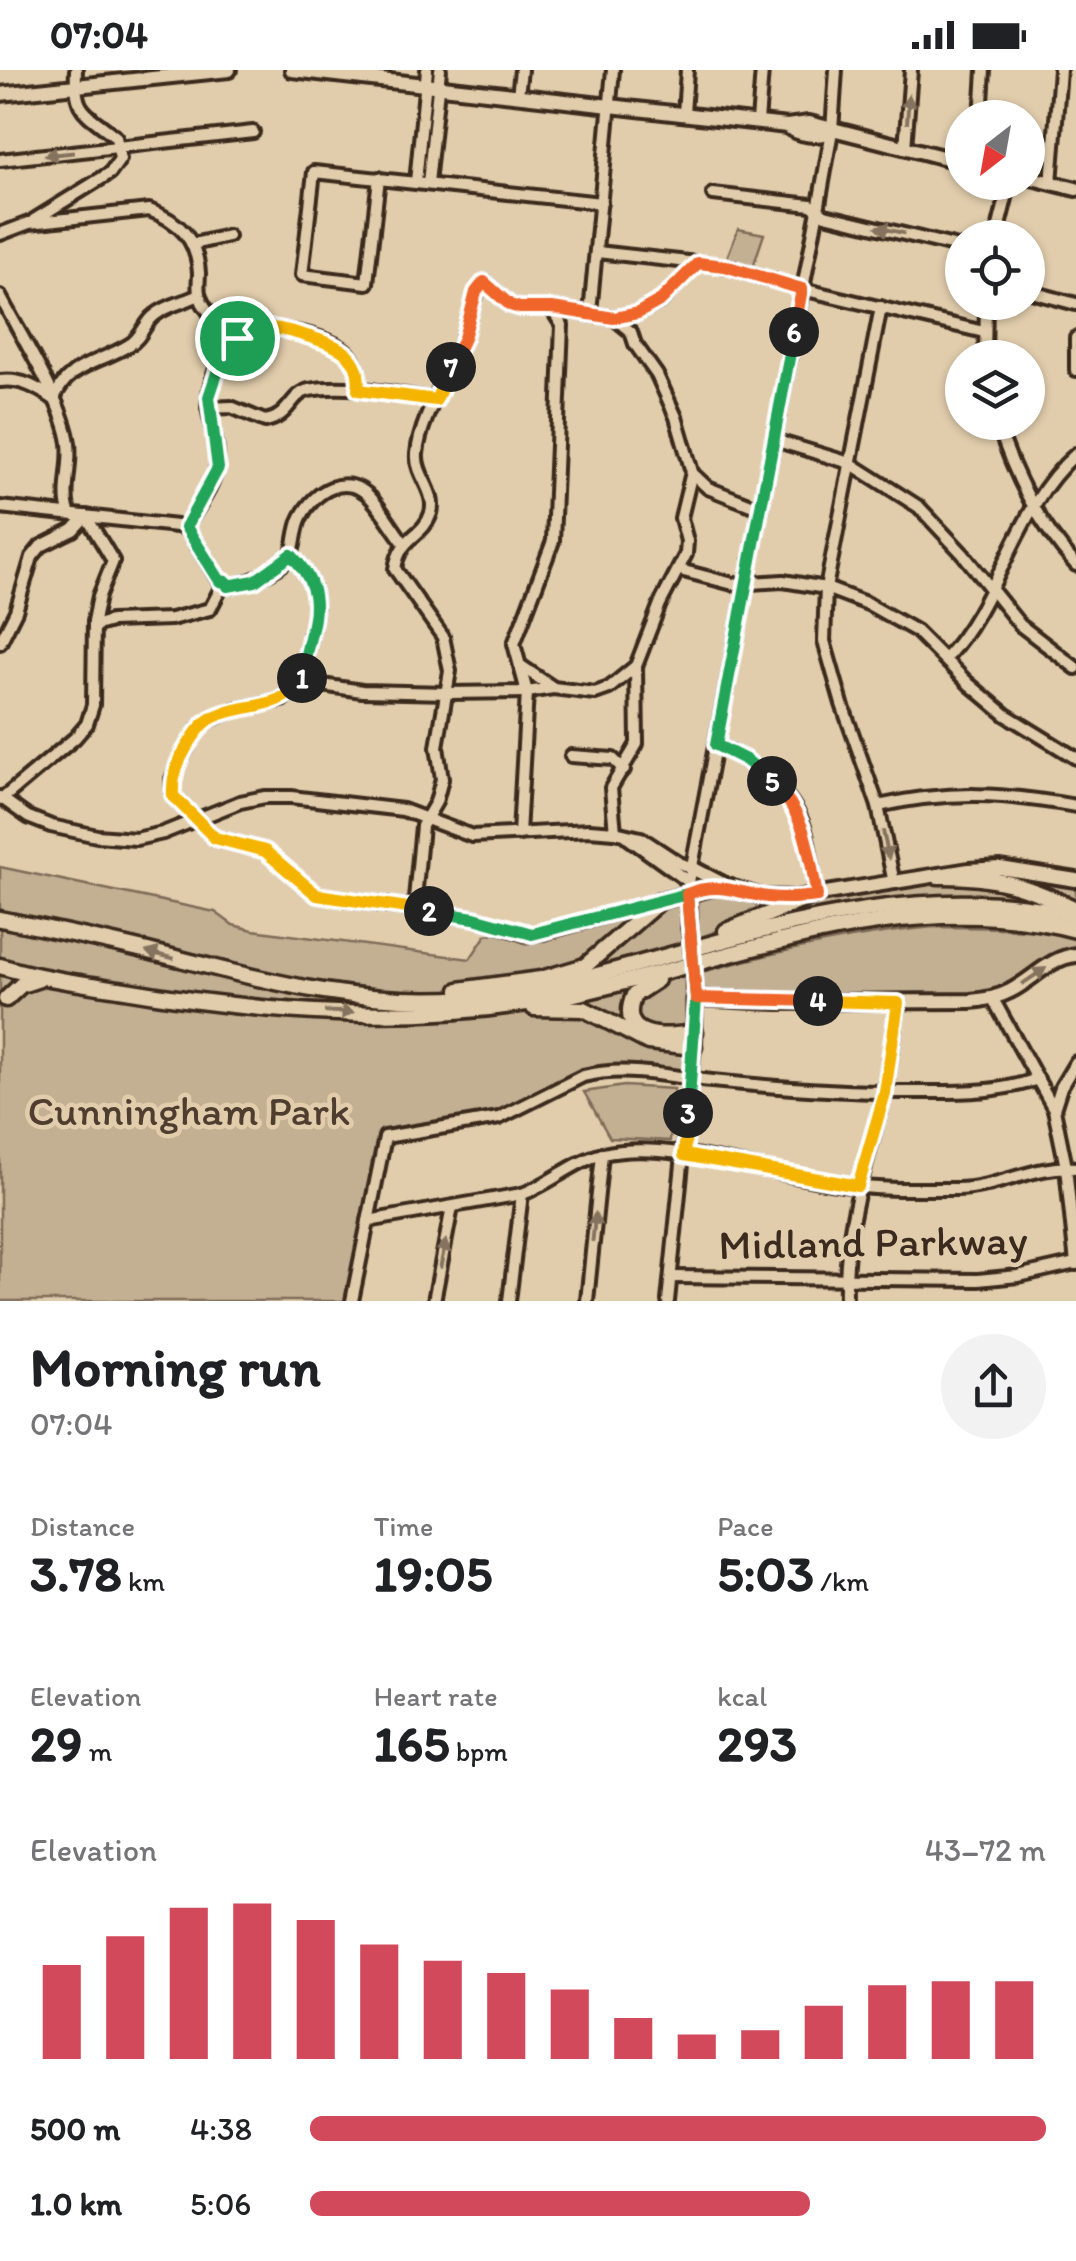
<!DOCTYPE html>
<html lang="en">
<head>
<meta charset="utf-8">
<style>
	:root { --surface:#fff; --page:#f2f2f2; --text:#202124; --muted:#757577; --accent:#d1495b }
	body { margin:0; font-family:Itim,sans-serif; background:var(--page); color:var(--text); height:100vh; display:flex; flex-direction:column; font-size:38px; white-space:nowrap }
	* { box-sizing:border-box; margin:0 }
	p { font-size:32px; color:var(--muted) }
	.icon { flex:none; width:55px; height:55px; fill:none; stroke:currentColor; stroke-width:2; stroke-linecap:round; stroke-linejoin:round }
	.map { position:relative; height:1231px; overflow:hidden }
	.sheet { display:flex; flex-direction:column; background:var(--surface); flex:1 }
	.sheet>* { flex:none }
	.needle { width:65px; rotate:211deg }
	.buttons { position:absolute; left:945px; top:30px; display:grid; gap:20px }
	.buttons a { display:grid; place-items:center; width:100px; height:100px; border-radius:50%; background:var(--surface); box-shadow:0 2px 8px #0004; font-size:50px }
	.pin { position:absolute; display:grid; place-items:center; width:85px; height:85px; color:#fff; margin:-42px; border:5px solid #fff; border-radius:50%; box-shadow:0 2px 10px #0007 }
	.km { position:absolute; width:50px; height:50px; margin:-25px; border-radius:50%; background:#222; color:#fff; font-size:28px; line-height:50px; text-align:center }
	.round { display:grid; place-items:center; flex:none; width:105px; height:105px; border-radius:52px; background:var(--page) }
	.headline { display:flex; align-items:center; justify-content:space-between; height:170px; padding:0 30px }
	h1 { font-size:55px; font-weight:800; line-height:75px }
	.figures { display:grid; grid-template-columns:repeat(3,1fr); gap:15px; height:170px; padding:10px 30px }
	.figures div { display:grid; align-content:center }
	.figures b { font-size:50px; font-weight:800 }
	.figures small { font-size:28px; font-weight:400 }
	.figures p { font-size:28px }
	.chart { height:280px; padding:20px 30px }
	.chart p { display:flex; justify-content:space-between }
	.chart svg { width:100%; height:180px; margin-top:10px; stroke:var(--accent); stroke-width:6 }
	ul { padding:0 30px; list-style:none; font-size:32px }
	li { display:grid; grid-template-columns:160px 120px 1fr; align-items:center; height:75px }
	li i { height:25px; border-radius:12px; background:var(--accent) }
	.status { display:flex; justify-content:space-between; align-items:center; height:70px; padding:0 50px; background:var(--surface); direction:ltr }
	.status svg { height:28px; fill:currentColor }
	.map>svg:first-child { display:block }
	.green { fill:#c3af92; stroke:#7f6c58; stroke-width:2.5 }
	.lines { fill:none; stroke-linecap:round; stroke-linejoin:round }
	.minor-casing { stroke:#3b2a1e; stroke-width:18 }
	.major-casing { stroke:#3b2a1e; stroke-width:20 }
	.highway-casing { stroke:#3b2a1e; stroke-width:21 }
	.minor { stroke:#e1cdac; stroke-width:10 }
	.major { stroke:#e1cdac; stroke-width:12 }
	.highway { stroke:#e1cdac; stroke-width:14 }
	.minor-bridge-casing { stroke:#3b2a1e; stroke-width:18; stroke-linecap:butt }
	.minor-bridge { stroke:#e1cdac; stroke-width:10 }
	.oneway { fill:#86735e }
	.split-1-casing { stroke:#fff; stroke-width:20 }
	.split-2-casing { stroke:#fff; stroke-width:20 }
	.split-3-casing { stroke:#fff; stroke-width:20 }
	.split-4-casing { stroke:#fff; stroke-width:20 }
	.split-5-casing { stroke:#fff; stroke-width:20 }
	.split-6-casing { stroke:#fff; stroke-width:20 }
	.split-7-casing { stroke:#fff; stroke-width:20 }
	.split-8-casing { stroke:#fff; stroke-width:20 }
	.split-1 { stroke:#22a559; stroke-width:12 }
	.split-2 { stroke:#f5b400; stroke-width:12 }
	.split-3 { stroke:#22a559; stroke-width:12 }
	.split-4 { stroke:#f5b400; stroke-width:12 }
	.split-5 { stroke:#f0652b; stroke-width:12 }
	.split-6 { stroke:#22a559; stroke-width:12 }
	.split-7 { stroke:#f0652b; stroke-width:12 }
	.split-8 { stroke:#f5b400; stroke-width:12 }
	.labels { text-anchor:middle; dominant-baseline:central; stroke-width:9; stroke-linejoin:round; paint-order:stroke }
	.park-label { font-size:42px; fill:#4f3e2f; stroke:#e1cdac }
	.street-label { font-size:42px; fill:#3b2a1e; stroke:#e1cdac }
</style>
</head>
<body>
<div class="status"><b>07:04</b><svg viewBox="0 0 49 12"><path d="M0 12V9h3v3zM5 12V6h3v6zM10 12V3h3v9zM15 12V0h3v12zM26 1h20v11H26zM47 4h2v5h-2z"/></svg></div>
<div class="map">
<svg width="1076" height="1231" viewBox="0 0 1076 1231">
	<rect width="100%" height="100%" fill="#e1cdac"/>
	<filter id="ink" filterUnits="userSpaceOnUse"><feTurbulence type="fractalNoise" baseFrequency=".01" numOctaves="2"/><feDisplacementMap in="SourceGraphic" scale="20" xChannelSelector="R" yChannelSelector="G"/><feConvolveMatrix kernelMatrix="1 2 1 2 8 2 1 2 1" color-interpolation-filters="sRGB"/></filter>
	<g filter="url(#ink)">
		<g class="green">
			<path d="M738,159l26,5 -11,33 -27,-7z"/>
			<path d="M0,797l215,45 18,13 20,5 217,29 16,-24 12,-2 29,11 155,-53 2,67 39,-8 -39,12 3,107 -93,7 -97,44 -116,16 -36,165h-345z"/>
			<path d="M997,804l36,3 43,10v18z"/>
			<path d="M966,807l80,24 -65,-4 -267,42 63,-26 52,-16z"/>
			<path d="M717,818l66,17 -84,33 -1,-42z"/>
			<path d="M934,857c48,0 94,0 142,11v11c-35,5 -58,40 -95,46 -19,3 -41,2 -61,3 -69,3 -138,-2 -207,-5l-9,-5 -2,-16c76,-21 153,-38 232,-45z"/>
			<path d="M624,1016l50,3 -4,52 -60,-3 -26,-46z"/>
		</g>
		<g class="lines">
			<defs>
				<g id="minor">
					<path d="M518,25l3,-25"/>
					<path d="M684,44l3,-44"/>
					<path d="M981,48l3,-48"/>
					<path d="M758,52l4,-52"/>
					<path d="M905,78l6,-78"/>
					<path d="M0,90l253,-28"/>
					<path d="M379,108l-12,105 -65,-8 12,-103 287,31"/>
					<path d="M416,112l11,-112"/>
					<path d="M428,113l12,-113"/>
					<path d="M1051,113l9,-113"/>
					<path d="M713,124l98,11 14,10 137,33"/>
					<path d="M34,150l76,-47 10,-14 -4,-22c-32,-26 -42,-24 -40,-67"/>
					<path d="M0,164l29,-11 120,-13c31,11 48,30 50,63 0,8 -2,17 1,24 6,17 24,30 37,40"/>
					<path d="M996,168l14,-56"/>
					<path d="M193,174l35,-8"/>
					<path d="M597,182l100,11"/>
					<path d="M1028,221l48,13"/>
					<path d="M0,226c20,39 63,105 69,147 3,23 -7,48 0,69"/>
					<path d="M881,237l-55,281 -2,53 18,63 36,102 16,77"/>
					<path d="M590,243l23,-243"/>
					<path d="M614,248l17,14 4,12 22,31 19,42 16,55 -11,46 6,23 -1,13 -26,50 -24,62 1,78 -26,44 4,44"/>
					<path d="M1076,268v32"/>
					<path d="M985,288l1,-56"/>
					<path d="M0,311c21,-3 37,7 54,18 13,-35 46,-36 75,-54 13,-7 15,-22 26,-30 12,-10 30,-13 44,-20"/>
					<path d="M208,338l23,-1 34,14c25,-4 25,-27 44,-31 39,-7 88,4 127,10"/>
					<path d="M997,352c18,55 41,101 79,143"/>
					<path d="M774,370l76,23 69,44 44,47 57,71 56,43"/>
					<path d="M692,403l16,15 53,21"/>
					<path d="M0,437l186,20 33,54"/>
					<path d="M186,457c10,-18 29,-41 31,-62 2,-18 -5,-36 -8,-53 -4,-24 11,-62 31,-76 22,-16 92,-1 109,18 9,10 11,23 9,36"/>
					<path d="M291,485c45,45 14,75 11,127l-20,18 -48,10 -25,10 -11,9 -18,31 -8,19 1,17 42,42 50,13 52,44 157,23 51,16 18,-1 113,-31"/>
					<path d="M680,500l53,14 50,-3 43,7 42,16 48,27 53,53 37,31 70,43"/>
					<path d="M228,516c16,-1 54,-16 63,-31 4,-7 4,-27 10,-38 13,-26 46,-46 70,-19 12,13 22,31 33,45"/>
					<path d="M94,556l17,-5 60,-2 39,-10 10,-19"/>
					<path d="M0,573l16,-32 16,-54 9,-11 32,-16 13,-14 27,45 -14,35 -5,25 -1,84 -6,19 -12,14 -73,61"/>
					<path d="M945,589c56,-60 69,-151 131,-205"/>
					<path d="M521,596l31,21"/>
					<path d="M302,612l60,9 86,2 79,-1 26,-4 42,5 14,-5 27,-22"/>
					<path d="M716,675c36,15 72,42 87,79 8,22 9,49 14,71"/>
					<path d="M571,686l42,3 11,11"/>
					<path d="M0,727l28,20 23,9 46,10 39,3 27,-6 77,-31 25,-5h26l112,13 69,26 117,-6 26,2 26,6 38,25 13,5"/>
					<path d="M878,736c73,-16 125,-13 198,0"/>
					<path d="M519,764l8,-142 -13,-48 39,-103 9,-216 -11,-17"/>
					<path d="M628,768l61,44"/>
					<path d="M414,839l8,-83 14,-24 6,-23 -5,-32 13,-76 -7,-34 -48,-68c5,-34 28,-31 36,-56 6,-21 -16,-38 -14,-59 3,-37 33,-80 46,-115 8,-19 7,-41 22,-57l25,23 10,3h31l63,10 24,-5 23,-12 36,-38 28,3 77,23 182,43"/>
					<path d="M688,856l1,-44 129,-672 14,-79 4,-61"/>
					<path d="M993,929l61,110 12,58 10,97"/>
					<path d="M1054,1039l7,-22 15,-25"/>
					<path d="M368,1151l154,-27c28,-10 52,-33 81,-40 66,-16 171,22 240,31 37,5 77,4 114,4 39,0 82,-26 119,-21"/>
					<path d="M671,1207l307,3 40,-4 58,-13"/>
					<path d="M352,1231l33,-164 114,-19 84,-42c44,-11 85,1 129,5 69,7 137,12 206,11 42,0 80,1 120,-13"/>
					<path d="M434,1231l18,-94"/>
					<path d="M509,1231l13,-107"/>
					<path d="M587,1231l15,-147"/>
					<path d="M668,1231l26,-254"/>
					<path d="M846,1231c-2,-78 20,-132 38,-206 7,-30 10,-62 14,-92"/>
				</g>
				<g id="major">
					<path d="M292,0l495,56 22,-3 153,39"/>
					<path d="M0,24l229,-24"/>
					<path d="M787,56c11,9 32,12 45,5"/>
					<path d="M1028,107l48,12"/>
					<path d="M692,798l35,18"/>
					<path d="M660,831l56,-14h14l32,10 33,1 174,-28 31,-2 76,12"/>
					<path d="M694,977l1,-49 82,4 193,-1c14,-1 27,-3 40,-10 22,-11 41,-34 66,-36"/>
				</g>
				<g id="highway">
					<path d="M938,806c56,-1 88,10 138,33"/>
					<path d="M0,849c49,10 99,20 148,32 109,27 205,56 320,47 69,-4 132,-24 199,-42 130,-37 274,-74 409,-40"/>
					<path d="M726,861l87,-35"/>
					<path d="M0,896c39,12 79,17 119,23 142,24 294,37 437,9 170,-34 344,-115 520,-68"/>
					<path d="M657,910l-23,15c-19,45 33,44 61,37"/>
					<path d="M459,920l82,-11 44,-13 75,-65"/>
					<path d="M6,929l15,-14 18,-6"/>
					<path d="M534,938l50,1 64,33 46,5"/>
				</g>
			</defs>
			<use href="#minor" class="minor-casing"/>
			<use href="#major" class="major-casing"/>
			<use href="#highway" class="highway-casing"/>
			<use href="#minor" class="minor"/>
			<use href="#major" class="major"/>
			<use href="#highway" class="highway"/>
			<defs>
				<path id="minor-bridge" d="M688,856l7,58"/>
			</defs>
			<use href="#minor-bridge" class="minor-bridge-casing"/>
			<use href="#minor-bridge" class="minor-bridge"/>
		</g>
		<defs><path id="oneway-solid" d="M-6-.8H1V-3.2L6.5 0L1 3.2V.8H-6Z" transform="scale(2.5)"/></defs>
		<g class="oneway">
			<use href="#oneway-solid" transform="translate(908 39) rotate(-86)"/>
			<use href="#oneway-solid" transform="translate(59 84) rotate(174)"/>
			<use href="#oneway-solid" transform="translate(890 160) rotate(-167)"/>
			<use href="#oneway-solid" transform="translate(886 775) rotate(78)"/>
			<use href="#oneway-solid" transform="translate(160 885) rotate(-166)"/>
			<use href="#oneway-solid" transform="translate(1034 906) rotate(-34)"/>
			<use href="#oneway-solid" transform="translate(339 942) rotate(2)"/>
			<use href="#oneway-solid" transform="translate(594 1157) rotate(-84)"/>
			<use href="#oneway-solid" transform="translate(443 1184) rotate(-79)"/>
		</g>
	</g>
	<g class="lines" filter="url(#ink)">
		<defs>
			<path id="split-1" d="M237,268l-15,20 -13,39 9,71 -32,59 34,54 6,1 2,4 27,-5 36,-26c43,43 16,73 11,123"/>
			<path id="split-2" d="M302,608c-17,34 -62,24 -92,41 -11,7 -18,20 -25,31 -9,16 -13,28 -12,46l42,42 50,13 52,44 112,16"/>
			<path id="split-3" d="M429,841l45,7 58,16 155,-40 9,104 -8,115"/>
			<path id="split-4" d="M688,1043l-4,42 174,31 27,-93 13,-90 -80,-2"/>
			<path id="split-5" d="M772,711c35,36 36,67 45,115 -17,2 -33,3 -49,1 -33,-4 -47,-16 -81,-3l9,104 122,3"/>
			<path id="split-6" d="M772,711l-26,-21 -30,-15 78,-413"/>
			<path id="split-7" d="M451,297l13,-29 12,-46 8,-10 26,23 10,3h32l62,10 24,-5 23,-13 37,-37 27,3 77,23 -8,43"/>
			<path id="split-8" d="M237,268c26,-17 48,-9 76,0 27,8 50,19 45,52l78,10 15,-33"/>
		</defs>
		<use href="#split-1" class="split-1-casing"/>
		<use href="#split-2" class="split-2-casing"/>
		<use href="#split-3" class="split-3-casing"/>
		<use href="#split-4" class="split-4-casing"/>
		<use href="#split-5" class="split-5-casing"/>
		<use href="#split-6" class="split-6-casing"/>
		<use href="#split-7" class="split-7-casing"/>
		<use href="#split-8" class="split-8-casing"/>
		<use href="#split-1" class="split-1"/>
		<use href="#split-2" class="split-2"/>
		<use href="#split-3" class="split-3"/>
		<use href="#split-4" class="split-4"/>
		<use href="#split-5" class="split-5"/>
		<use href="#split-6" class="split-6"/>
		<use href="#split-7" class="split-7"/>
		<use href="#split-8" class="split-8"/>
	</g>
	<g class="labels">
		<g class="park-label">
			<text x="189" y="1040">Cunningham Park</text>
		</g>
		<g class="street-label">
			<text transform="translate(873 1172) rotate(-1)">Midland Parkway</text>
		</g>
	</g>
</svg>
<div class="buttons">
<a><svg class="needle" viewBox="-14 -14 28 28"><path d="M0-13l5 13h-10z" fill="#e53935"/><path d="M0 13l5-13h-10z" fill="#757577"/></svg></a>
<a><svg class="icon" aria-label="locate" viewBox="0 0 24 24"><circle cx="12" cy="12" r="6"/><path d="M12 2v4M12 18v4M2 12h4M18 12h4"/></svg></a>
<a><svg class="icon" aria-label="layers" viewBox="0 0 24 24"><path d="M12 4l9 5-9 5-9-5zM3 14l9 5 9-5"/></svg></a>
</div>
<div class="pin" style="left:237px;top:268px;background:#1e9e55"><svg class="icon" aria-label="arrive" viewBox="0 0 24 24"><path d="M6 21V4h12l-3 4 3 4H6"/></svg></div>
<b class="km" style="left:302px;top:608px">1</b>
<b class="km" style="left:429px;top:841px">2</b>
<b class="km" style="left:688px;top:1043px">3</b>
<b class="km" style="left:818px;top:931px">4</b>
<b class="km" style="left:772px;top:711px">5</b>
<b class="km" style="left:794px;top:262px">6</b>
<b class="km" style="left:451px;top:297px">7</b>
</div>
<section class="sheet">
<div class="headline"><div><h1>Morning run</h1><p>07:04</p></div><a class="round"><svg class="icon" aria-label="share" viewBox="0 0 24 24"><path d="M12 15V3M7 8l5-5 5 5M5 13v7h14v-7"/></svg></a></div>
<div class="figures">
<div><p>Distance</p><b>3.78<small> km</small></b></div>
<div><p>Time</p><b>19:05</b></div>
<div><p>Pace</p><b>5:03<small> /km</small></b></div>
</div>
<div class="figures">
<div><p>Elevation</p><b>29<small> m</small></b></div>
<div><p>Heart rate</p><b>165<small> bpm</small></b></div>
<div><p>kcal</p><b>293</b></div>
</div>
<div class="chart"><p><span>Elevation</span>43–72 m</p>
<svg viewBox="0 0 160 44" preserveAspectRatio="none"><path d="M5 44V21M15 44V14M25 44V7M35 44V6M45 44V10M55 44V16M65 44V20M75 44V23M85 44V27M95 44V34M105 44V38M115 44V37M125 44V31M135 44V26M145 44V25M155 44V25"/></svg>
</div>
<ul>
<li><b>500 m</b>4:38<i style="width:100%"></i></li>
<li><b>1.0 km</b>5:06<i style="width:68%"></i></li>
</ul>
</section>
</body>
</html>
